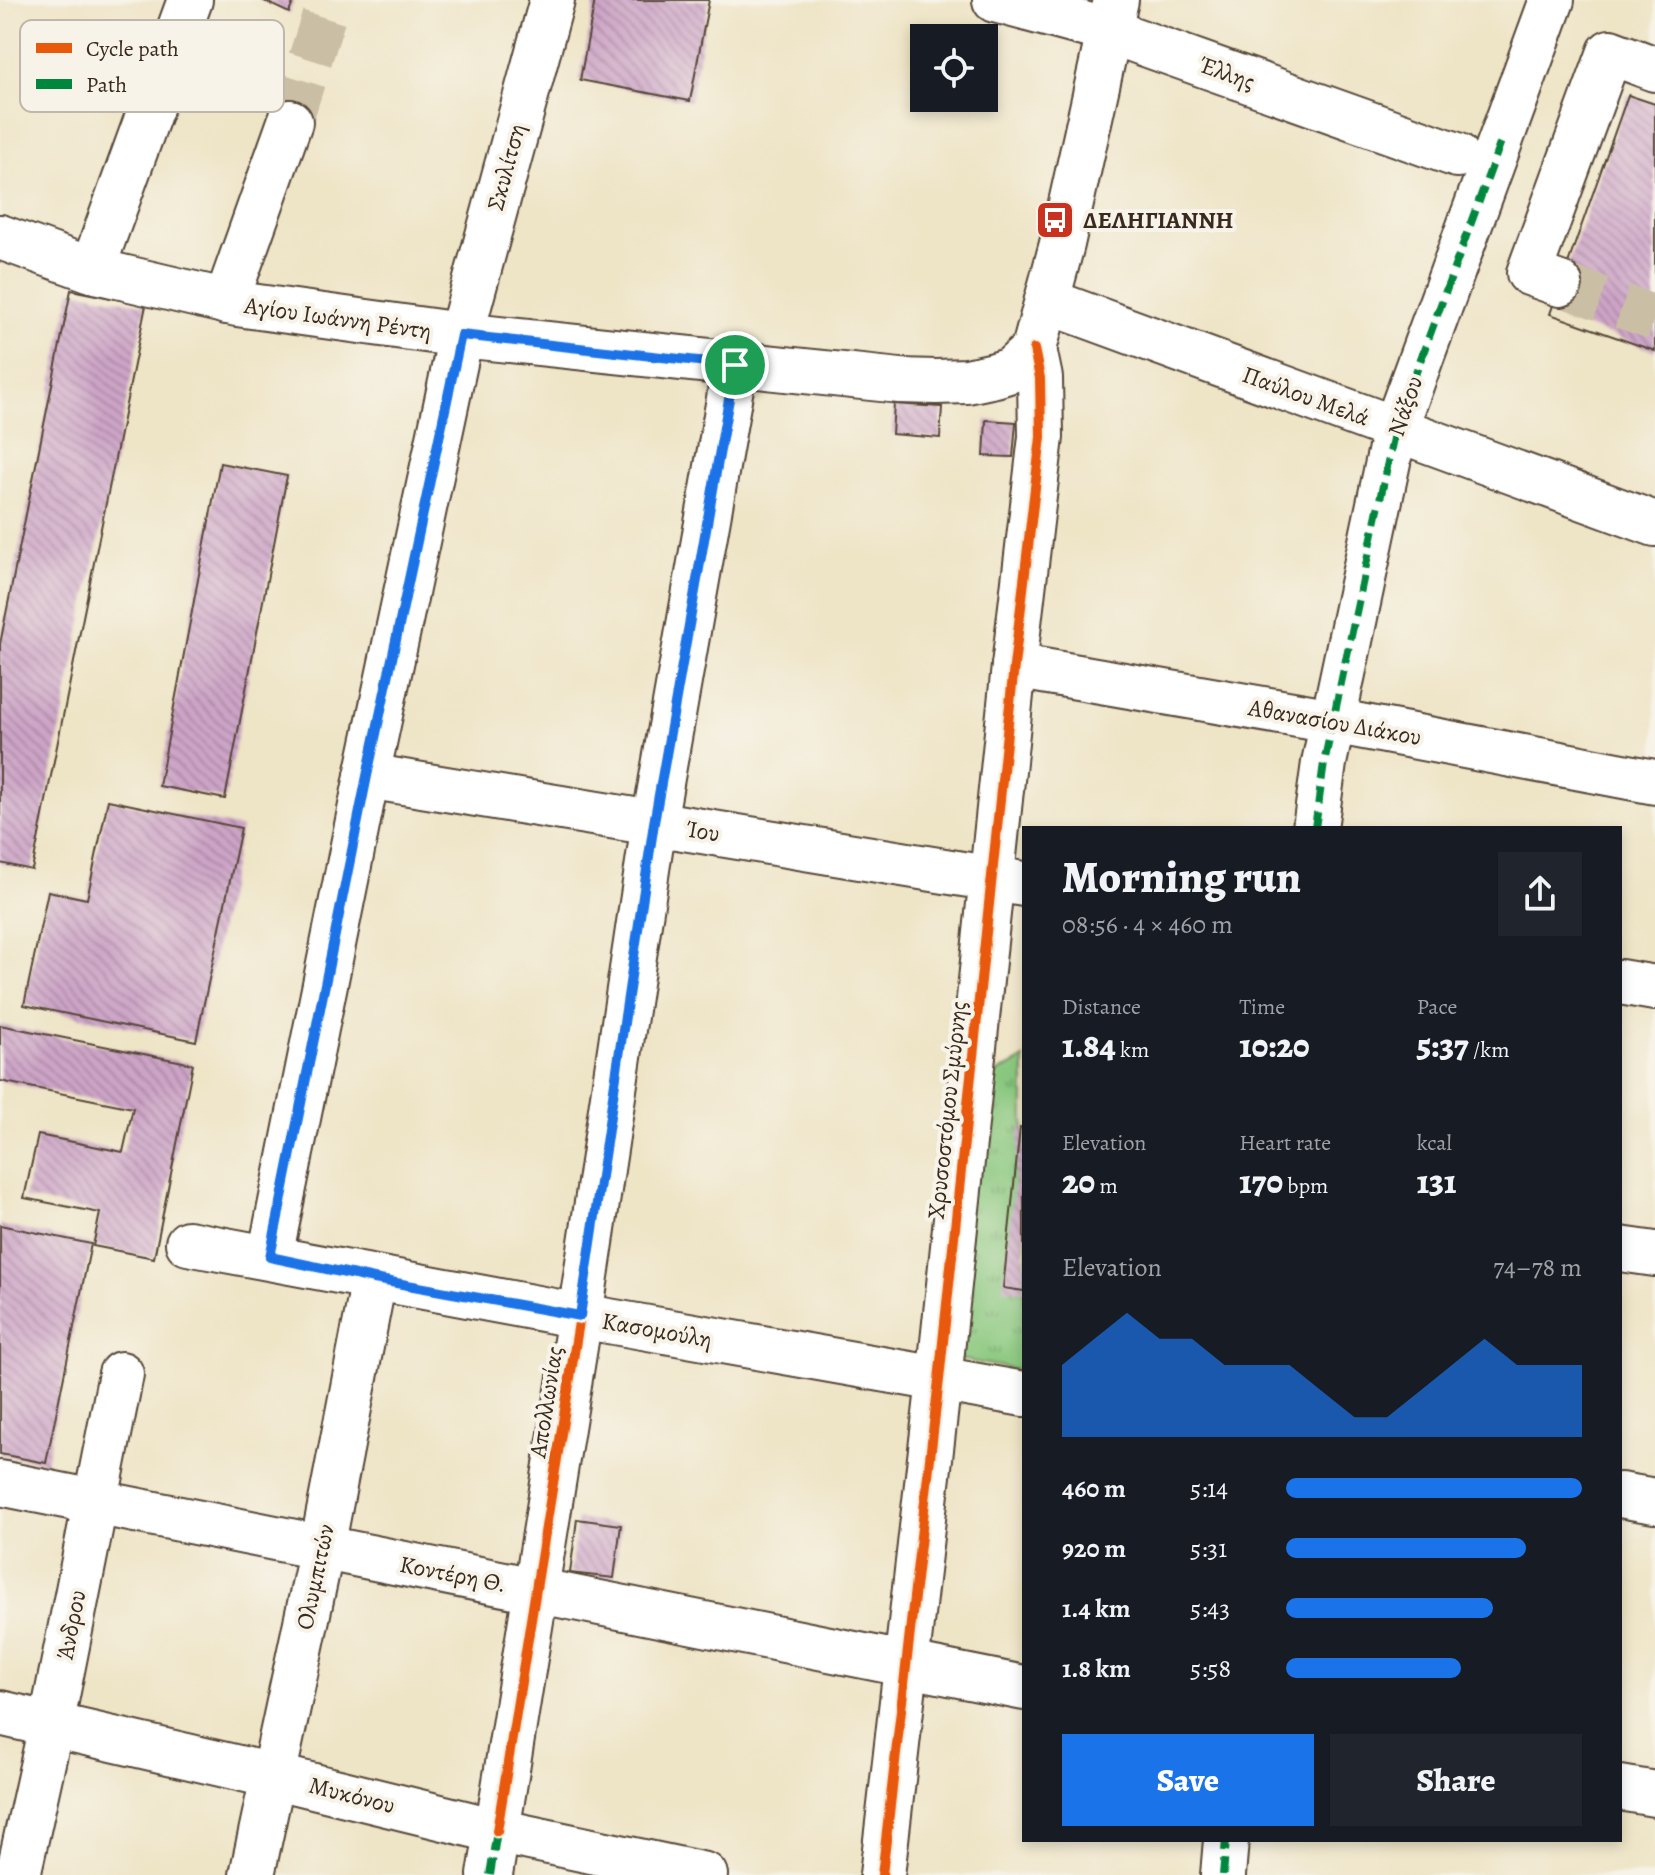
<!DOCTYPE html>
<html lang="en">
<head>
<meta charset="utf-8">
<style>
	:root { --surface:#171b24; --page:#20242c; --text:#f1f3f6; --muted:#9ea1a6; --accent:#1a73e8 }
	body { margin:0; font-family:Alegreya,serif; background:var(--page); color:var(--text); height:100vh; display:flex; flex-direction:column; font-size:30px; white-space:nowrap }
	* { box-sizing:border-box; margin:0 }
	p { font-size:26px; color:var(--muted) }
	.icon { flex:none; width:44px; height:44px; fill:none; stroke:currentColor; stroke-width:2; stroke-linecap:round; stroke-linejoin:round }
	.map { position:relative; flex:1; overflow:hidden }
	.panel { position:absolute; left:1022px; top:826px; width:600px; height:1016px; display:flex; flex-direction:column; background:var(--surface); border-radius:0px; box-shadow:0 4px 12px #0003 }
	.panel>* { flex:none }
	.controls { position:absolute; left:910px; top:24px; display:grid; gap:16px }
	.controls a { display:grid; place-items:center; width:88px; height:88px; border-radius:0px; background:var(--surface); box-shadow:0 4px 12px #0003; font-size:40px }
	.pin { position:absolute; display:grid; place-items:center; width:68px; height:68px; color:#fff; margin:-34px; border:4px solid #fff; border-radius:50%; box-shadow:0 2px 8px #0007 }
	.round { display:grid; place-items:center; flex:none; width:84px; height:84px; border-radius:0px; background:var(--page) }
	.headline { display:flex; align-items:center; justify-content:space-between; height:136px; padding:0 40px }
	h1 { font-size:44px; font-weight:800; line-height:60px }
	.figures { display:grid; grid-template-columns:repeat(3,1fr); gap:12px; height:136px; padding:8px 40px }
	.figures div { display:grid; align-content:center }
	.figures b { font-size:34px; font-weight:800 }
	.figures small { font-size:22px; font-weight:400 }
	.figures p { font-size:22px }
	.chart { height:224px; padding:16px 40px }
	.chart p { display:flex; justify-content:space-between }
	.chart svg { width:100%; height:144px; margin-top:8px; fill:var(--accent); opacity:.7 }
	.button { display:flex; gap:16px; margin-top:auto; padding:16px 40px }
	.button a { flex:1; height:92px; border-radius:0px; background:var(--accent); color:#fff; font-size:32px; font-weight:800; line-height:92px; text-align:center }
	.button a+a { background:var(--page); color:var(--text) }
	ul { padding:0 40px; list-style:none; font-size:26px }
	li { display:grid; grid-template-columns:128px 96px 1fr; align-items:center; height:60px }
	li i { height:20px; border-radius:10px; background:var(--accent) }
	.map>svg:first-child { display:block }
	.park { fill:url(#park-tufts); stroke:#62784e; stroke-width:2 }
	.building { fill:url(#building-back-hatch) }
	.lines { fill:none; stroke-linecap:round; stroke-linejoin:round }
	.minor-tunnel { stroke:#cabfa4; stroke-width:44; stroke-dasharray:44 22; stroke-linecap:butt }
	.minor-casing { stroke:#564637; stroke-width:48 }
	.minor { stroke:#fff; stroke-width:44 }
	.quiet { stroke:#00873e; stroke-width:8; stroke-dasharray:16 8; stroke-linecap:butt }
	.cycleway-casing { stroke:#f7f3e8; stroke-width:15 }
	.cycleway { stroke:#e8590c; stroke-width:10 }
	.route-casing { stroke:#fff; stroke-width:16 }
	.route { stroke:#1a73e8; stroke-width:10 }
	.labels { text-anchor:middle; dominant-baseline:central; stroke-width:8; stroke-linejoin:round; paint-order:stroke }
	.street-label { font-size:24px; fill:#3b2a1e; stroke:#f7f3e8 }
	.poi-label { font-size:24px; font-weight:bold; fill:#3b2a1e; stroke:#f7f3e8; text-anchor:start }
	.key { fill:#f7f3e8; stroke:#bfb7ab; stroke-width:2 }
	.key-label { font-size:22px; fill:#3b2a1e }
</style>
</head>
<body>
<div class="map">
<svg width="1655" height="1875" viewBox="0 0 1655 1875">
	<defs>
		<pattern id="park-tufts" width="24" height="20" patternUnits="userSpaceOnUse" patternTransform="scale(2)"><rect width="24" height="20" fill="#89c77e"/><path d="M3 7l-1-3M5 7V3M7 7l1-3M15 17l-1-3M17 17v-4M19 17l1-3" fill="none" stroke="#71a267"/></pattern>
		<pattern id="building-back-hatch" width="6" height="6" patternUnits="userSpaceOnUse" patternTransform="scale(2)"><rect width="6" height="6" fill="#cda4c7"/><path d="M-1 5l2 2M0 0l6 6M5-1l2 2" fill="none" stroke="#a886a1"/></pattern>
	</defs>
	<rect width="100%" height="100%" fill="#f7f3e8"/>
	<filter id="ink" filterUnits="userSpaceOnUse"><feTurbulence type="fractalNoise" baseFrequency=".0125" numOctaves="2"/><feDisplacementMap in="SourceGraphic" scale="16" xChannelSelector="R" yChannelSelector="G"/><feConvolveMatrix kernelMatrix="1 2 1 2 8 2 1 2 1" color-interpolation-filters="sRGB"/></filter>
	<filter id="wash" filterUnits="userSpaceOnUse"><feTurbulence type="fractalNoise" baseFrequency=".006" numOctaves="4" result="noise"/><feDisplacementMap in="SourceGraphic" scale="32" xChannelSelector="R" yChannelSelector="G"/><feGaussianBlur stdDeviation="1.8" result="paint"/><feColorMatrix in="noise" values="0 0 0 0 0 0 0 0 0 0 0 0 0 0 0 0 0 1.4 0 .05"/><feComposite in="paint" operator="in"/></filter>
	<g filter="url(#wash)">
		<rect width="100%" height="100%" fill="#eee4c6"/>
		<path class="park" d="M1024,1059v312l-72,-13 27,-275z"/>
		<g id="blocks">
			<g class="building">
				<path d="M262,0h32l-5,13z"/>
				<path d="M595,0h114l-19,101 -110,-21z"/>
				<path d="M1628,95l27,9v247l-105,-37z"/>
				<path d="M71,290l75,15 -114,565 -32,-7v-219z"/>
				<path d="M894,404l48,3 -2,31 -48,-4z"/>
				<path d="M986,420l30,2 -3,35 -29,-1z"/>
				<path d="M220,463l67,13 -62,323 -66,-13z"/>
				<path d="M108,800l133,28 -45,213 -172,-36 24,-114 39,8z"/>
				<path d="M0,1025l193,39 -39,194 -61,-12 7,-33 -76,-15 14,-63 85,17 10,-44 -133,-27z"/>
				<path d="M1020,1128l4,1v162l-21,-3z"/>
				<path d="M0,1225l91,19 -45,219 -46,-9z"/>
				<path d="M577,1519l44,6 -7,53 -44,-5z"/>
			</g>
		</g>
	</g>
	<g filter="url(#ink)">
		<use href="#blocks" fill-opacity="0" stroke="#564637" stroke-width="2"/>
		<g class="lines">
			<g class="minor-tunnel">
				<path d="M290,122l39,-122"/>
				<path d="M1560,284l95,34"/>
			</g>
			<defs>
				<g id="minor">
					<path d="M995,0l114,31 348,124"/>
					<path d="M0,237l92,33 145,34 224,31 439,46 36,1 31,-1 28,-6 16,-5 23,-21 28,-105 54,-244"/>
					<path d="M92,270l98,-270"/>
					<path d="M1560,284l-31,-11 81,-221 45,17"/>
					<path d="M1047,301l608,223"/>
					<path d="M226,302l64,-180"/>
					<path d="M1014,666l319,55 322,61"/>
					<path d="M367,776l657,108"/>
					<path d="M1315,828l9,-65 71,-334 157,-429"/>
					<path d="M1620,982l35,6"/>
					<path d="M188,1243l392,73 444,78"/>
					<path d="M1620,1249l35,5"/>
					<path d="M270,1257l97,-481 94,-441 91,-335"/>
					<path d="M0,1483l1024,205"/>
					<path d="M1620,1495l35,6"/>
					<path d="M0,1713l273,63 224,55 208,44"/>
					<path d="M1620,1788l35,6"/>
					<path d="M18,1875l33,-149 70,-352"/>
					<path d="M252,1875l70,-327 52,-269"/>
					<path d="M490,1875l90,-559 74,-493 81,-458"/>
					<path d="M882,1875l57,-495 75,-714 27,-229 -1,-59 -6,-29"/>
					<path d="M1223,1875l3,-35"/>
				</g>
			</defs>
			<use href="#minor" class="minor-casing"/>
			<use href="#minor" class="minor"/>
			<g class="quiet">
				<path d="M1315,828l9,-65 71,-334 108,-293"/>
				<path d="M490,1875l7,-44"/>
				<path d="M1223,1875l3,-35"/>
			</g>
			<defs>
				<g id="cycleway">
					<path d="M497,1831l83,-515 74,-493 81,-458"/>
					<path d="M882,1875l57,-495 75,-714 27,-229 -1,-59 -6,-29"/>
				</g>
			</defs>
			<use href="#cycleway" class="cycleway-casing"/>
			<use href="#cycleway" class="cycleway"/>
		</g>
	</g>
	<g class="lines" filter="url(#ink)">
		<defs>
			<path id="route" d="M461,335l274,30 -81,458 -74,493 -206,-37 -104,-22 97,-481z"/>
		</defs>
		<use href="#route" class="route-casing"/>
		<use href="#route" class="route"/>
	</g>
	<defs>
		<symbol id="bus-square" viewBox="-11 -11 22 22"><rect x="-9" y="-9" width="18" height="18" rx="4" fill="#c8321e" stroke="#f7f3e8"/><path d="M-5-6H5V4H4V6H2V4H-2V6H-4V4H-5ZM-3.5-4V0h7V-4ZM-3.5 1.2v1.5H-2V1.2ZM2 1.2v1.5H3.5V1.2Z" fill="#fff"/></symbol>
	</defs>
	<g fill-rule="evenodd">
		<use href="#bus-square" x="1033" y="198" width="44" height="44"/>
	</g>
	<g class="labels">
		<g class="street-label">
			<text transform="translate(1227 73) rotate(20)">Έλλης</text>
			<text transform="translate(506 167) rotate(-75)">Σκυλίτση</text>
			<text transform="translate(338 318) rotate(8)">Αγίου Ιωάννη Ρέντη</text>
			<text transform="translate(1306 396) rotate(20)">Παύλου Μελά</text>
			<text transform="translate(1405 406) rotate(-71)">Νάξου</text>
			<text transform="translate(1335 722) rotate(10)">Αθανασίου Διάκου</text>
			<text transform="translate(703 831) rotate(9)">Ίου</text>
			<text transform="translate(947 1110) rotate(-84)">Χρυσοστόμου Σμύρνης</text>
			<text transform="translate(657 1330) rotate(10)">Κασομούλη</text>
			<text transform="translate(546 1402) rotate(-81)">Απολλωνίας</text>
			<text transform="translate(453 1574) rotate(11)">Κοντέρη Θ.</text>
			<text transform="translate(315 1577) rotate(-78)">Ολυμπιτών</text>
			<text transform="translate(71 1625) rotate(-79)">Άνδρου</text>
			<text transform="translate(352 1795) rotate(14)">Μυκόνου</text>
		</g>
		<g class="poi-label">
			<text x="1083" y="220">ΔΕΛΗΓΙΑΝΝΗ</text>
		</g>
	</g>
	<rect x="20" y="20" width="264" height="92" rx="12" class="key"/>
	<rect x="36" y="43" width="36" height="10" fill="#e8590c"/>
	<rect x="36" y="79" width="36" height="10" fill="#00873e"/>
	<g class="key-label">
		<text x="86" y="56">Cycle path</text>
		<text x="86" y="92">Path</text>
	</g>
</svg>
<div class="controls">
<a><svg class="icon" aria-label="locate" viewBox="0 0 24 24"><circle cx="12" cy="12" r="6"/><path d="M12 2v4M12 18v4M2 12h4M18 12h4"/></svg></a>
</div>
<div class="pin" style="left:735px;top:365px;background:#1e9e55"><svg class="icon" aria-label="arrive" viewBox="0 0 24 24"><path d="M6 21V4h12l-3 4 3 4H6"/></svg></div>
<section class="panel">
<div class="headline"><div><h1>Morning run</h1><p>08:56 · 4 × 460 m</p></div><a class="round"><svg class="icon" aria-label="share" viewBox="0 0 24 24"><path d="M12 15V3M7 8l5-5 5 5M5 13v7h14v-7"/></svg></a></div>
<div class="figures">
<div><p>Distance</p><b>1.84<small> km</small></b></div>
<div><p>Time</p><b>10:20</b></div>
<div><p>Pace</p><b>5:37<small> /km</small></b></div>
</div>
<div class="figures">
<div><p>Elevation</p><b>20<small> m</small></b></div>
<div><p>Heart rate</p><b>170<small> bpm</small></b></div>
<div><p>kcal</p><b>131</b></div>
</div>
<div class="chart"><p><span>Elevation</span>74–78 m</p>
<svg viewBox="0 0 160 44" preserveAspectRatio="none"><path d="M0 44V22L10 14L20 6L30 14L40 14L50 22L60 22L70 22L80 30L90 38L100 38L110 30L120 22L130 14L140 22L150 22L160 22V44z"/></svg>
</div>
<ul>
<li><b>460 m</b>5:14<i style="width:100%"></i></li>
<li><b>920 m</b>5:31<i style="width:81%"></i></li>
<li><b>1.4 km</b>5:43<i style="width:70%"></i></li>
<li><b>1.8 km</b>5:58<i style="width:59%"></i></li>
</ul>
<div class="button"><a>Save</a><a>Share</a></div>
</section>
</div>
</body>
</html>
